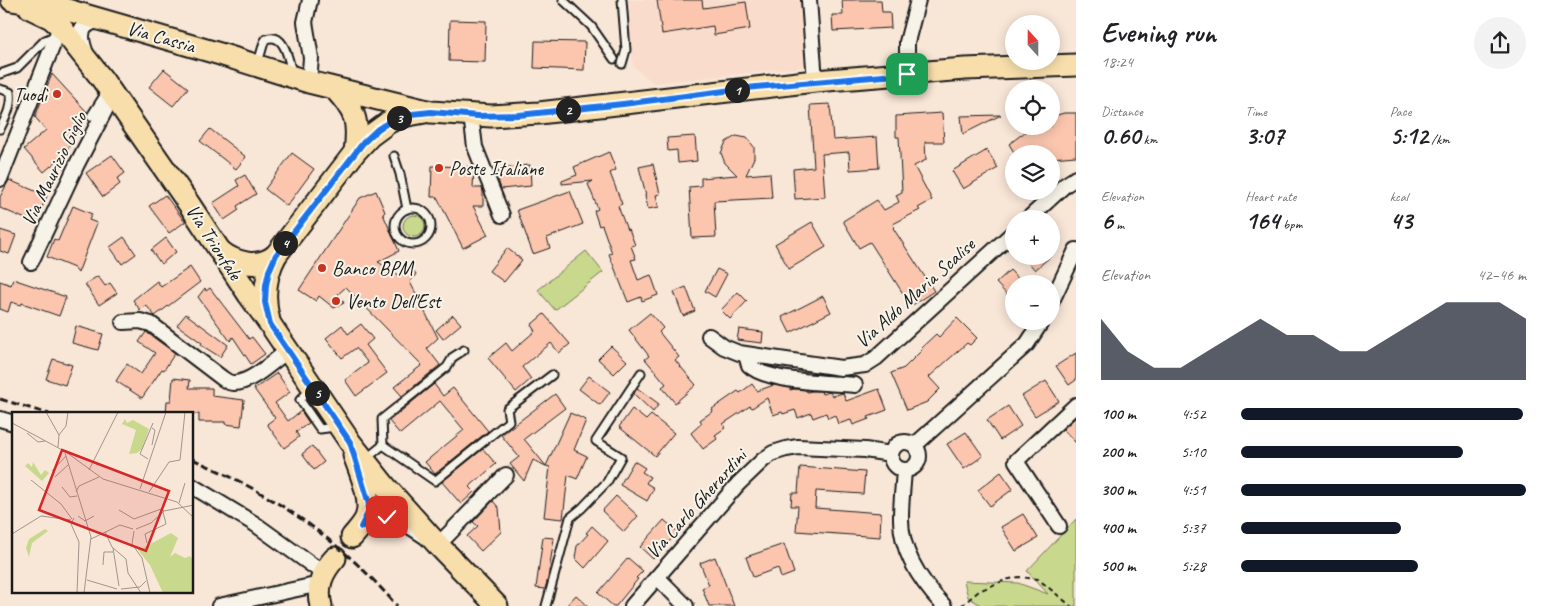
<!DOCTYPE html>
<html lang="en">
<head>
<meta charset="utf-8">
<style>
	:root { --surface:#fff; --page:#f2f2f2; --text:#202124; --muted:#757577; --accent:#111827 }
	body { margin:0; font-family:Caveat,sans-serif; background:var(--page); color:var(--text); height:100vh; display:flex; flex-direction:column; font-size:19px; white-space:nowrap }
	* { box-sizing:border-box; margin:0 }
	p { font-size:16px; color:var(--muted) }
	.icon { flex:none; width:28px; height:28px; fill:none; stroke:currentColor; stroke-width:2; stroke-linecap:round; stroke-linejoin:round }
	.map { position:relative; flex:1; overflow:hidden }
	.sheet { display:flex; flex-direction:column; background:var(--surface); width:475px }
	.sheet>* { flex:none }
	.needle { width:32px; rotate:339deg }
	.buttons { position:absolute; left:1005px; top:15px; display:grid; gap:10px }
	.buttons a { display:grid; place-items:center; width:55px; height:55px; border-radius:50%; background:var(--surface); box-shadow:0 2px 12px #0003; font-size:25px }
	.pin { position:absolute; display:grid; place-items:center; width:42px; height:42px; color:#fff; margin:-21px; border-radius:10px; box-shadow:0 2px 8px #0006 }
	.km { position:absolute; width:25px; height:25px; margin:-12px; border-radius:50%; background:#222; color:#fff; font-size:14px; line-height:25px; text-align:center }
	.round { display:grid; place-items:center; flex:none; width:52px; height:52px; border-radius:26px; background:var(--page) }
	.summary { display:flex; align-items:center; justify-content:space-between; height:85px; padding:0 25px }
	h1 { font-size:28px; font-weight:600; line-height:38px }
	.metrics { display:grid; grid-template-columns:repeat(3,1fr); gap:8px; height:85px; padding:5px 25px }
	.metrics div { display:grid; align-content:center }
	.metrics b { font-size:25px; font-weight:600 }
	.metrics small { font-size:14px; font-weight:400 }
	.metrics p { font-size:14px }
	.chart { height:140px; padding:10px 25px }
	.chart p { display:flex; justify-content:space-between }
	.chart svg { width:100%; height:90px; margin-top:5px; fill:var(--accent); opacity:.7 }
	ul { padding:0 25px; list-style:none; font-size:16px }
	li { display:grid; grid-template-columns:80px 60px 1fr; align-items:center; height:38px }
	li i { height:12px; border-radius:6px; background:var(--accent) }
	main { display:flex; flex:1; min-height:0 }
	.map>svg:first-child { display:block }
	.built { fill:#f9dccb }
	.green { fill:#c8d98d; stroke:#727a54 }
	.building { fill:#fcc6ae; stroke:#1c1c1c }
	.lines { fill:none; stroke-linecap:round; stroke-linejoin:round }
	.service-casing { stroke:#1c1c1c; stroke-width:11 }
	.minor-casing { stroke:#1c1c1c; stroke-width:18 }
	.tertiary-casing { stroke:#1c1c1c; stroke-width:20 }
	.primary-casing { stroke:#1c1c1c; stroke-width:25 }
	.path { stroke:#1c1c1c; stroke-width:2; stroke-dasharray:5 4; stroke-linecap:butt }
	.service { stroke:#f7f3e8; stroke-width:7 }
	.minor { stroke:#f7f3e8; stroke-width:14 }
	.tertiary { stroke:#f7f3e8; stroke-width:16 }
	.primary { stroke:#f8deab; stroke-width:21 }
	.rail { stroke:#1c1c1c; stroke-width:3; stroke-dasharray:8 4; stroke-linecap:butt }
	.route-casing { stroke:#fff; stroke-width:10 }
	.route { stroke:#1a73e8; stroke-width:6 }
	.poi-dot { fill:#c8321e; stroke:#f7f3e8; stroke-width:2 }
	.labels { text-anchor:middle; dominant-baseline:central; stroke-width:4; stroke-linejoin:round; paint-order:stroke }
	.street-label { font-size:20px; fill:#1c1c1c; stroke:#f7f3e8 }
	.poi-label { font-size:20px; fill:#1c1c1c; stroke:#f7f3e8; text-anchor:start }
	.inset-road { fill:none; stroke:#a0958c; stroke-width:1 }
	.view { fill:#d62828; fill-opacity:0.15; stroke:#d62828; stroke-width:2.5 }
	.inset-edge { fill:none; stroke:#1c1c1c; stroke-width:2.5 }
</style>
</head>
<body>
<main>
<div class="map">
<svg width="1076" height="606" viewBox="0 0 1076 606">
	<rect width="100%" height="100%" fill="#f8e6d7"/>
	<filter id="ink" filterUnits="userSpaceOnUse"><feTurbulence type="fractalNoise" baseFrequency=".02" numOctaves="2"/><feDisplacementMap in="SourceGraphic" scale="10" xChannelSelector="R" yChannelSelector="G"/><feConvolveMatrix kernelMatrix="1 2 1 2 8 2 1 2 1" color-interpolation-filters="sRGB"/></filter>
	<g filter="url(#ink)">
		<path class="built" d="M628,0h175l1,67 -150,16 -21,-17z"/>
		<g class="green">
			<circle cx="414" cy="226" r="11"/>
			<path d="M586,251l17,21 -48,38 -17,-20z"/>
			<path d="M1076,519v87h-94l-14,-9 -4,-16 54,2 30,11 -21,-23z"/>
		</g>
		<g class="building">
			<path d="M657,0h45l1,8 43,-6 4,27 -36,6 -1,-9 -51,8z"/>
			<path d="M842,0h39l1,12h8l1,16 -58,3 -1,-16h11z"/>
			<path d="M450,20l36,1 -1,41 -36,-1z"/>
			<path d="M535,41l50,1 -1,28 -50,-2z"/>
			<path d="M164,69l24,19 -15,18 -24,-19z"/>
			<path d="M52,74l35,38 -1,5 -21,37 -21,18 -20,-23 22,-19 -11,-13z"/>
			<path d="M830,104l3,36 44,-3 2,31 -29,2 -1,-18 -27,2 3,43 -30,2 -2,-30 21,-2 -4,-62z"/>
			<path d="M942,113l2,29h-19l1,18 -12,6 18,34 -14,8 2,2 -27,14 1,3 -1,1 41,63 -23,15 -41,-64 -11,6 -16,-27 34,-21 7,10 15,-8 -3,-7 6,-3 -3,-55h-3v-21z"/>
			<path d="M1064,113h12v43l-25,2v-4h-36l-6,-10 24,-18h18v-9z"/>
			<path d="M1001,115l-38,19 -2,-18z"/>
			<path d="M210,129l36,28 -10,12 -36,-28z"/>
			<path d="M695,136l2,25 -19,2 -1,-13 -9,1 -1,-13z"/>
			<path d="M736,136l11,2 7,9v11l-8,17 24,-2 2,25 -58,3 2,36 -24,1 -3,-51 12,-1v-8l36,-3 -12,-12 -4,-10 5,-11z"/>
			<path d="M987,150l11,18 -35,21 -11,-18z"/>
			<path d="M609,152l7,18 -6,3 12,31 -4,2 9,24 2,-1 6,16 -4,1 5,13 -5,1 7,20 13,-5 7,20 -16,6 -1,-4 -13,5 -19,-48 3,-1 -10,-28 -3,1 -5,-15 4,-2 -10,-25 5,-3 -31,3v-3l15,-6 -3,-8z"/>
			<path d="M292,153l22,16 -27,37 -22,-17z"/>
			<path d="M112,155l13,18 -8,6 3,5 -17,13 -17,-24z"/>
			<path d="M653,164l7,30 -4,1 3,12 -11,2 -3,-14h1l-7,-28z"/>
			<path d="M530,165l1,21 -30,3 -2,-6 -1,-15z"/>
			<path d="M432,166l42,1 -1,21h9l1,4v14h-10l15,29 -25,13 -26,-51h-6z"/>
			<path d="M245,175l11,19 -19,12 2,4 -15,10 -11,-17 26,-17 -3,-6z"/>
			<path d="M9,180l38,16 -12,27 -35,-15v-11z"/>
			<path d="M376,191l9,21 -2,2 16,37 -21,11 22,14 10,-10 6,8 -6,8 28,56 -11,10 13,17 -38,31 -8,-9 28,-22 -76,-78 -8,7 6,9 -10,5 -15,-12 -3,5 -17,-11 61,-92z"/>
			<path d="M570,191l13,33 -36,14 3,10 -17,6 -16,-44z"/>
			<path d="M165,195l20,27 -16,11 -20,-27z"/>
			<path d="M73,206l19,8 -3,6 8,3 -19,50 -4,-5 -27,-11 7,-18 4,2z"/>
			<path d="M812,222l14,25 -37,22 -14,-25z"/>
			<path d="M0,230l16,5 -7,19 -9,-3z"/>
			<path d="M124,237l12,17 -14,10 -12,-17z"/>
			<path d="M166,238l10,14 -15,12 -10,-14z"/>
			<path d="M507,248l15,12 -18,22 -15,-11z"/>
			<path d="M1023,256h28l-16,14z"/>
			<path d="M190,267l10,15 -45,34 -9,-11 -6,5 -7,-10 24,-19 4,6z"/>
			<path d="M717,269l10,5 -12,23 -10,-6z"/>
			<path d="M1010,270l13,14h-9v18l-18,-19z"/>
			<path d="M98,276l7,10 5,-3 7,10 -18,12 -14,-21z"/>
			<path d="M13,279l53,18 -7,19 -37,-13 -1,2 -10,-3 -3,10 -8,-3v-28l11,4z"/>
			<path d="M686,287l9,24 -12,5 -9,-24z"/>
			<path d="M205,288l1,3 4,-3 39,51 3,-2 13,17 -14,10 -18,-27 -3,4 -32,-44z"/>
			<path d="M738,292l9,9 -17,18 -9,-9z"/>
			<path d="M823,296l8,16 -41,21 -8,-16z"/>
			<path d="M650,313l13,15 -4,4 20,25 -4,3 21,25 -21,18 -13,-16 4,-3 -21,-25 4,-3 -20,-26z"/>
			<path d="M186,314l42,31 -8,12 -19,-12 1,-2 -25,-18z"/>
			<path d="M544,314l26,30 -11,9 -8,-10 -29,24 9,12 -15,13 -28,-34 18,-15 6,8 23,-20 -4,-6z"/>
			<path d="M453,315l8,9 -18,15 -7,-9z"/>
			<path d="M957,318l20,20 -7,7 -3,-2 -38,34 11,12 -13,13 -20,8 -16,-37 13,-5 18,-18 -1,-2 15,-14 3,3z"/>
			<path d="M361,324l12,15 -7,6 21,28 -31,23 -11,-16 23,-17 -12,-15 -14,10 -16,-20 16,-13 6,9z"/>
			<path d="M76,326l27,8 -5,16 -26,-7z"/>
			<path d="M739,329l24,3 -1,11 -25,-3z"/>
			<path d="M146,332l29,21 -11,17 -2,-1 -20,29 -26,-17 11,-17 14,10 14,-21 -16,-11z"/>
			<path d="M611,346l16,15 -13,13 -16,-15z"/>
			<path d="M1076,353v27l-7,5 -13,-19z"/>
			<path d="M53,359l19,6 -7,20 -19,-6z"/>
			<path d="M277,373l13,19 -15,11 13,18 13,-10 8,12 -13,9 3,5 -15,11 -17,-24 8,-6 -21,-29z"/>
			<path d="M589,376l21,16 -10,13 -21,-16z"/>
			<path d="M173,378l17,2 -1,8h23v8l32,4 -3,26 -16,-2v-2h-26v-8h-33l1,-13h4z"/>
			<path d="M1046,381l13,20 -24,15 -13,-20z"/>
			<path d="M434,384l9,12 10,-8 35,43 -53,43 -10,-12 39,-32 -24,-29 -40,33 -11,-13z"/>
			<path d="M752,384l5,7 17,-6 16,3v2l4,-1 12,1 1,2 5,-1h9l1,3 8,-2 2,4 11,-3 3,8 33,-12 8,21 -19,7 1,2 -16,6 -2,-5 -13,4 -3,-9 -7,3 -2,-5 -13,5 -2,-5 -13,5 -3,-8 -12,4 -1,-2 -9,3 -6,-17 -15,10 -2,-2 -27,18 2,4 -10,7 2,4 -14,10 -12,-16 11,-10 -2,-3 13,-9 -1,-2 26,-18 2,2z"/>
			<path d="M637,388l22,16 -6,8 -19,-18z"/>
			<path d="M555,394l10,14 -41,31 22,27 -13,-6 -9,21 -14,-17 9,-7 -18,-22z"/>
			<path d="M1008,406l13,20 -21,14 -13,-20z"/>
			<path d="M632,409l14,11 5,-5 23,18 -19,23 -36,-29z"/>
			<path d="M570,413l16,7 -12,30 13,6 -10,23 -9,-4 -5,44 -19,-2 6,-50 -4,-1z"/>
			<path d="M1076,417v26l-13,-14z"/>
			<path d="M966,432l17,24 -19,13 -17,-25z"/>
			<path d="M312,446l12,16 -10,8 -12,-16z"/>
			<path d="M483,449l13,15 -27,23 5,5 -13,12 -19,-22z"/>
			<path d="M634,461l11,7 -3,4 8,5 -4,6 8,5 -7,13 -27,-16z"/>
			<path d="M800,467l65,5 -2,22 -47,-3 -1,17 66,5 -1,24 -84,-6 2,-25h-7l1,-13h6z"/>
			<path d="M1001,472l12,17 -23,17 -12,-16z"/>
			<path d="M616,496l22,20 -14,16 -22,-21z"/>
			<path d="M493,501l6,7 2,24 -20,19 -14,-15 11,-10 -5,-4z"/>
			<path d="M1023,514l15,24 -22,13 -15,-24z"/>
			<path d="M664,520l14,12 -25,27 -13,-12z"/>
			<path d="M592,526l16,15 -23,27 -10,-10 2,-12 11,-12 -2,-1z"/>
			<path d="M543,537l11,1 -6,40 -3,11 -9,-1z"/>
			<path d="M784,544l10,29 -13,5 -3,-10 -25,9 -7,-20z"/>
			<path d="M715,557l19,49h-25l-7,-18 7,-3 -9,-22z"/>
			<path d="M628,558l15,13 -7,7 2,1 -22,27h-3l-15,-13z"/>
			<path d="M576,595l12,11h-22z"/>
		</g>
		<g class="lines">
			<defs>
				<g id="service">
					<path d="M563,0l28,26 23,33"/>
					<path d="M622,0l4,50 -4,14"/>
					<path d="M258,63l6,-21 2,-3c19,-7 22,20 26,33"/>
					<path d="M0,74l17,-6 28,-28 12,-5"/>
					<path d="M0,89l10,3c2,15 -4,25 -10,37"/>
					<path d="M91,116l16,-25"/>
					<path d="M394,156l6,18 7,35"/>
					<circle cx="413" cy="226" r="18"/>
					<path d="M311,389l-11,11 20,29 15,-2"/>
					<path d="M383,445l52,36 74,-60 -2,-12 45,-34"/>
					<path d="M383,445l-1,-26 65,-52 6,-10 11,-7"/>
					<path d="M367,458l16,-13"/>
					<path d="M546,606l24,-88 12,-10 25,-26 14,-25 -25,-16 45,-68"/>
				</g>
				<g id="minor">
					<path d="M809,0l6,81"/>
					<path d="M907,74v-32l11,-42"/>
					<path d="M309,82l2,-24 -6,-36 5,-22"/>
					<path d="M471,115l4,32 27,68"/>
					<path d="M0,179l58,-147 5,-10"/>
					<path d="M1028,219l37,-34 11,-7"/>
					<path d="M31,262l46,-98 36,-69"/>
					<path d="M1051,303l25,-53"/>
					<path d="M123,322l17,-1 11,3 71,54c3,2 7,5 11,5 17,1 42,-23 55,-33"/>
					<path d="M709,336l15,11 15,6 102,15 24,-3 11,-7 138,-126"/>
					<path d="M746,355l3,10c16,17 82,18 106,20"/>
					<path d="M0,419l14,4"/>
					<circle cx="905" cy="456" r="14"/>
					<path d="M915,445l112,-101 15,-23"/>
					<path d="M904,470c-1,16 -3,31 -3,47 -1,35 20,65 43,89"/>
					<path d="M192,486l63,38 68,49"/>
					<path d="M1059,526l-43,-65 60,-56"/>
					<path d="M361,527l16,-8 18,-2 43,28 68,-70"/>
					<path d="M657,577l29,29"/>
					<path d="M219,606l101,-22"/>
					<path d="M632,606l106,-122 25,-24 10,-7 13,-4 12,-2 67,3 26,4"/>
				</g>
				<path id="tertiary" d="M86,56c-4,-10 -9,-24 0,-31 4,-3 8,-4 11,-6"/>
				<g id="primary">
					<path d="M12,0l52,9 156,45 89,28 122,30 60,4 48,-3 276,-32 150,-12 111,-4"/>
					<path d="M30,8l21,10 9,8 42,53 87,125 60,91 21,29 80,118 35,44 53,59 59,61"/>
					<path d="M335,89c21,23 24,32 20,63"/>
					<path d="M220,251c16,13 39,18 56,4"/>
					<path d="M269,321c-6,-23 -5,-44 7,-66l79,-103 15,-16 19,-14 14,-6 22,-4"/>
					<path d="M352,537c5,-6 11,-12 14,-19 7,-18 -6,-46 -12,-63"/>
					<path d="M321,606c-5,-19 1,-34 14,-48"/>
				</g>
			</defs>
			<use href="#service" class="service-casing"/>
			<use href="#minor" class="minor-casing"/>
			<use href="#tertiary" class="tertiary-casing"/>
			<use href="#primary" class="primary-casing"/>
			<path class="path" d="M961,606l18,-15 26,-11 14,-3 19,2 33,27"/>
			<use href="#service" class="service"/>
			<use href="#minor" class="minor"/>
			<use href="#tertiary" class="tertiary"/>
			<use href="#primary" class="primary"/>
			<g class="rail">
				<path d="M0,399l49,15"/>
				<path d="M192,459c80,34 149,81 205,147"/>
			</g>
		</g>
	</g>
	<g class="lines" filter="url(#ink)">
		<defs>
			<path id="route" d="M387,517l-14,4 -12,6 7,-14 1,-9 -19,-62 -80,-118 -5,-22 1,-17 3,-14 7,-16 87,-112 15,-14 16,-10 18,-5 19,-2 47,4 41,-1 104,-11 133,-17 151,-13"/>
		</defs>
		<use href="#route" class="route-casing"/>
		<use href="#route" class="route"/>
	</g>
	<g class="poi-dot">
		<circle cx="57" cy="94" r="5"/>
		<circle cx="439" cy="168" r="5"/>
		<circle cx="322" cy="268" r="5"/>
		<circle cx="336" cy="301" r="5"/>
	</g>
	<g class="labels">
		<g class="street-label">
			<text transform="translate(161 37) rotate(16)">Via Cassia</text>
			<text transform="translate(54 169) rotate(-64)">Via Maurizio Giglio</text>
			<text transform="translate(214 242) rotate(57)">Via Trionfale</text>
			<text transform="translate(915 293) rotate(-42)">Via Aldo Maria Scalise</text>
			<text transform="translate(696 504) rotate(-48)">Via Carlo Gherardini</text>
		</g>
		<g class="poi-label">
			<text x="47" y="94" text-anchor="end">Tuodì</text>
			<text x="449" y="168">Poste Italiane</text>
			<text x="332" y="268">Banco BPM</text>
			<text x="346" y="301">Vento Dell'Est</text>
		</g>
	</g>
	<g transform="translate(12 412)">
		<rect width="181" height="181" fill="#f8e6d7"/>
		<path d="M113,7l2,4 6,-3 16,9 -7,20 -5,4 -8,1 7,-24 -14,-6zM21,50l8,13 4,-5 4,3 -7,8 -17,-15 3,-3 4,4zM33,117l3,2 -16,12 -3,14 -3,-9 3,-9zM159,121l7,5 -8,19 5,-4 10,5 5,-2 3,4v33h-30l-13,-28 -15,-19 8,2z" fill="#c8d98d"/>
		<path class="inset-road" d="M34,0l13,23 -1,12M0,11l54,29 37,27 74,23 17,16M140,16l3,2 -3,15M15,21l11,9 7,-1M47,23l7,-9 2,-14M53,41l26,84 -7,56M136,47l-8,-5 13,-31M77,58l29,-58M40,59l14,-15M43,65l14,-13M19,68l30,24 11,15M50,75l8,10 7,-1M128,77l26,-77M64,80l3,-6 20,-9M137,80l20,-30 11,-2 5,-48M167,91l6,-20M107,98l15,9 27,-10 3,2M66,104l7,5 9,-5M62,106l-3,6 8,18 -2,51M124,117l15,-6 13,-12 30,-6M122,119l-2,13 10,14 8,35M93,120l7,15 14,12 2,14 13,20M0,122l29,-18 30,4M79,127l29,-14 13,4M135,131l-2,-9 21,-10 -3,-12M101,136l6,38M91,153l1,-13h9M75,168l30,9M109,177l19,-2 6,-6"/>
		<path class="view" d="M50,38l107,41 -23,60 -107,-41z"/>
		<rect width="181" height="181" class="inset-edge"/>
	</g>
</svg>
<div class="buttons">
<a><svg class="needle" viewBox="-14 -14 28 28"><path d="M0-13l5 13h-10z" fill="#e53935"/><path d="M0 13l5-13h-10z" fill="#757577"/></svg></a>
<a><svg class="icon" aria-label="locate" viewBox="0 0 24 24"><circle cx="12" cy="12" r="6"/><path d="M12 2v4M12 18v4M2 12h4M18 12h4"/></svg></a>
<a><svg class="icon" aria-label="layers" viewBox="0 0 24 24"><path d="M12 4l9 5-9 5-9-5zM3 14l9 5 9-5"/></svg></a>
<a>+</a>
<a>−</a>
</div>
<div class="pin" style="left:907px;top:74px;background:#1e9e55"><svg class="icon" aria-label="arrive" viewBox="0 0 24 24"><path d="M6 21V4h12l-3 4 3 4H6"/></svg></div>
<div class="pin" style="left:387px;top:517px;background:#d93025"><svg class="icon" aria-label="check" viewBox="0 0 24 24"><path d="M5 12l5 5 9-10"/></svg></div>
<b class="km" style="left:737px;top:90px">1</b>
<b class="km" style="left:568px;top:110px">2</b>
<b class="km" style="left:399px;top:118px">3</b>
<b class="km" style="left:285px;top:243px">4</b>
<b class="km" style="left:317px;top:393px">5</b>
</div>
<section class="sheet">
<div class="summary"><div><h1>Evening run</h1><p>18:24</p></div><a class="round"><svg class="icon" aria-label="share" viewBox="0 0 24 24"><path d="M12 15V3M7 8l5-5 5 5M5 13v7h14v-7"/></svg></a></div>
<div class="metrics">
<div><p>Distance</p><b>0.60<small> km</small></b></div>
<div><p>Time</p><b>3:07</b></div>
<div><p>Pace</p><b>5:12<small> /km</small></b></div>
</div>
<div class="metrics">
<div><p>Elevation</p><b>6<small> m</small></b></div>
<div><p>Heart rate</p><b>164<small> bpm</small></b></div>
<div><p>kcal</p><b>43</b></div>
</div>
<div class="chart"><p><span>Elevation</span>42–46 m</p>
<svg viewBox="0 0 160 44" preserveAspectRatio="none"><path d="M0 44V14L10 30L20 38L30 38L40 30L50 22L60 14L70 22L80 22L90 30L100 30L110 22L120 14L130 6L140 6L150 6L160 14V44z"/></svg>
</div>
<ul>
<li><b>100 m</b>4:52<i style="width:99%"></i></li>
<li><b>200 m</b>5:10<i style="width:78%"></i></li>
<li><b>300 m</b>4:51<i style="width:100%"></i></li>
<li><b>400 m</b>5:37<i style="width:56%"></i></li>
<li><b>500 m</b>5:28<i style="width:62%"></i></li>
</ul>
</section>
</main>
</body>
</html>
